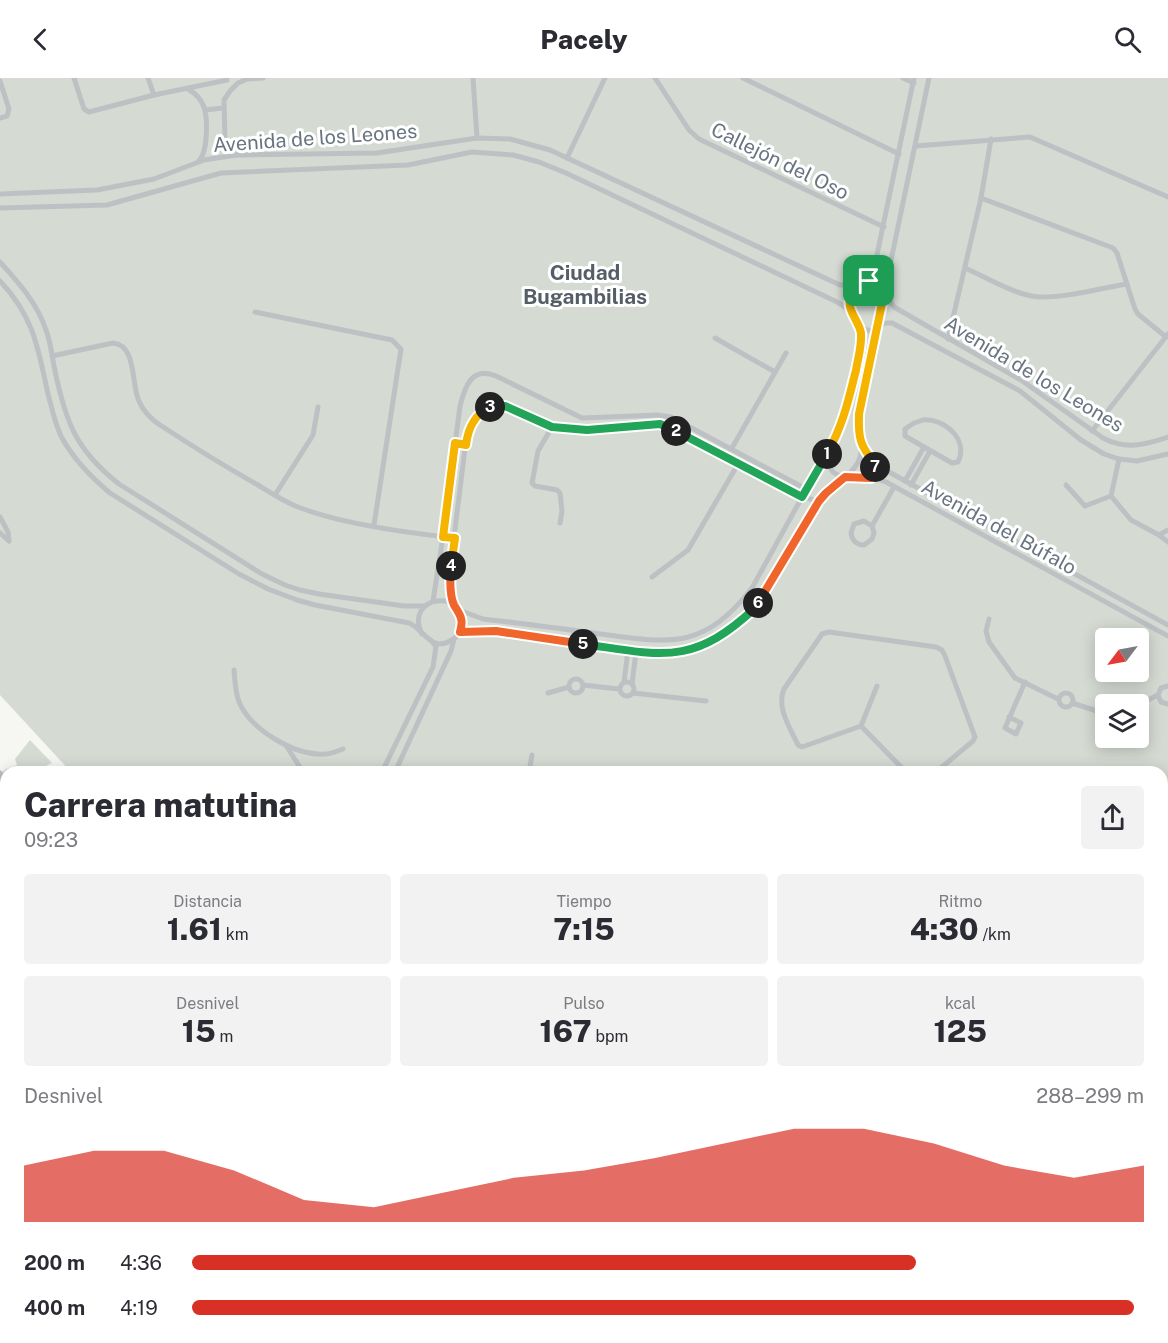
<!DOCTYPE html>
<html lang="es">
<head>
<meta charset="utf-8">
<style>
	:root { --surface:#fff; --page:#f2f2f3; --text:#2b2b33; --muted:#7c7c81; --accent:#d93025 }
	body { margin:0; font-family:"Public Sans",sans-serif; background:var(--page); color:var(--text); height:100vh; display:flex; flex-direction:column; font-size:22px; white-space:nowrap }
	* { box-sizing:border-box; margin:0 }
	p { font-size:20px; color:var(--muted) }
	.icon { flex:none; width:33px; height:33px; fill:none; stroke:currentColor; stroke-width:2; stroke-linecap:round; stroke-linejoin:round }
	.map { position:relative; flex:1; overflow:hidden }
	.panel { position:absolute; left:0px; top:688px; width:1168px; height:578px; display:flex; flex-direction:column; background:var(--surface); border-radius:18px 18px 0 0; box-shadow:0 3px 15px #0003 }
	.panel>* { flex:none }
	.needle { width:39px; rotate:238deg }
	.buttons { position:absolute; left:1095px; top:550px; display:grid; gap:12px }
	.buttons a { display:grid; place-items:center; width:54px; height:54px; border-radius:6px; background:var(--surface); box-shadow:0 3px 15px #0003; font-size:30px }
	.pin { position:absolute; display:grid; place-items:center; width:51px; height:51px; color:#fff; margin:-26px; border-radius:12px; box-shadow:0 3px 9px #0006 }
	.km { position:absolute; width:30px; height:30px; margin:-15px; border-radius:50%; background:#222; color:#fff; font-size:16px; line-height:30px; text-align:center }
	.round { display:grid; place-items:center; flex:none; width:63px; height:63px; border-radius:6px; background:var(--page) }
	.headline { display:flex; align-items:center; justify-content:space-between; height:102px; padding:0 24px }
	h1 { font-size:33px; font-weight:800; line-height:45px }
	.metrics { display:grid; grid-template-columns:repeat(3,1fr); gap:9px; height:102px; padding:6px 24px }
	.metrics div { display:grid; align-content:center; border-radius:6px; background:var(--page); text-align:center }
	.metrics b { font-size:30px; font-weight:800 }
	.metrics small { font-size:16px; font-weight:400 }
	.metrics p { font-size:16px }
	.chart { height:168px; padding:12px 24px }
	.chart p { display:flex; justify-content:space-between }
	.chart svg { width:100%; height:108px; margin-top:6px; fill:var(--accent); opacity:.7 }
	ul { padding:0 24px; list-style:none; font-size:20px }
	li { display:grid; grid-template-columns:96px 72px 1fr; align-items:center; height:45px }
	li i { height:15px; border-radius:8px; background:var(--accent) }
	header { display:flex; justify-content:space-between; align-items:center; height:78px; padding:0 24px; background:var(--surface); font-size:27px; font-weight:800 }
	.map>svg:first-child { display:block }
	.green { fill:#d5dad3; fill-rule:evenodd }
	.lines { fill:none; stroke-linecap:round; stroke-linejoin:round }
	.minor { stroke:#bdc1c4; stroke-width:5 }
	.tertiary { stroke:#bdc1c4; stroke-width:7 }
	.split-1-casing { stroke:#fff; stroke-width:12 }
	.split-2-casing { stroke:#fff; stroke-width:12 }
	.split-3-casing { stroke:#fff; stroke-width:12 }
	.split-4-casing { stroke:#fff; stroke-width:12 }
	.split-5-casing { stroke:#fff; stroke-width:12 }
	.split-6-casing { stroke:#fff; stroke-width:12 }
	.split-7-casing { stroke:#fff; stroke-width:12 }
	.split-8-casing { stroke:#fff; stroke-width:12 }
	.split-1 { stroke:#f5b400; stroke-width:8 }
	.split-2 { stroke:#22a559; stroke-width:8 }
	.split-3 { stroke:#22a559; stroke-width:8 }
	.split-4 { stroke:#f5b400; stroke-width:8 }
	.split-5 { stroke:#f0652b; stroke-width:8 }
	.split-6 { stroke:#22a559; stroke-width:8 }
	.split-7 { stroke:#f0652b; stroke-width:8 }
	.split-8 { stroke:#f5b400; stroke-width:8 }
	.labels { text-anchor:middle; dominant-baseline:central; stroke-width:6; stroke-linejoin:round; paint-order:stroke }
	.street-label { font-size:20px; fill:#687581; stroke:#fff }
	.neighbourhood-label { font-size:21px; font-weight:bold; fill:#555e67; stroke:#fff }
</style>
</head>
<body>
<header><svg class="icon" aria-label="back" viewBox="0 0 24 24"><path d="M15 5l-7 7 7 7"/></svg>Pacely<svg class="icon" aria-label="search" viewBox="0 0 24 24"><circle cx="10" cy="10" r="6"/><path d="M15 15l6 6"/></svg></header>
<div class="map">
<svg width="1168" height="1265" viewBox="0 0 1168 1265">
	<rect width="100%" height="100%" fill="#f6f6f3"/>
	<g class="green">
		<path d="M0,0h1168v1186l-6,-1v-491h-1091l-71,-77zM1106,561h32v33h-32zM1106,627h32v33h-32z"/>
		<path d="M30,662l22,23c-16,8 -28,9 -46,9v6l-4,1 -2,-5 6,-5 11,-4 -2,-6z"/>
		<path d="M6,769v96l-6,-4v-90z"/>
	</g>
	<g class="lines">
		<g class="minor">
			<path d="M74,0l10,31 5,3 65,-17 73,-15"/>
			<path d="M148,0l6,17"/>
			<path d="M473,0l4,60"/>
			<path d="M655,0l34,52 10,9 185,88"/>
			<path d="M743,0l156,76"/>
			<path d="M903,0l11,5"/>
			<path d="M0,3l9,28 -2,7 -7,2"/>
			<path d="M188,11c7,4 13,10 16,18 4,13 4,46 -6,55"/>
			<path d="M205,32l18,-2"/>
			<path d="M916,68l114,-9 138,60"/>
			<path d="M236,77l-8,-6 -3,-8 -1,-41 6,-9 8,-8 9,-4 16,-1"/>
			<path d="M567,80l38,-80"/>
			<path d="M0,116l97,-4 57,-11 50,-19 32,-5 141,-2 100,-15 33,1 40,11 290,135h17"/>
			<path d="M981,120l132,50 4,5 18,56 3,5 28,23"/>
			<path d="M0,130l107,-3 114,-32 187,-8 64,-13 41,3 26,7 27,11 271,129c30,17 25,41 18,70 -3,15 -7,30 -10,46l-5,10 -88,160c-51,66 -86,54 -159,45 -37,-5 -73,-10 -110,-14l-24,-9"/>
			<path d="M0,184c19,21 37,41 46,68 5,13 6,27 9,41 11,52 21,79 64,113l143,90 23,11 15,5 19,4 85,12h20"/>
			<path d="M965,190c21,9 52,28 74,29 27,1 61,-9 88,-13"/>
			<path d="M0,203c34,36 38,67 48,113 4,15 7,30 14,44 12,22 29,39 48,55l129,81 29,15 29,11 18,5 94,18c15,6 22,30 43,17 5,-3 9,-9 10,-15 5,-37 -59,-30 -40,9"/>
			<path d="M865,203l14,5 15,21 127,73 82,58c23,12 41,7 65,-1"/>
			<path d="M851,233c-6,-22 13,-27 23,-42l40,-191"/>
			<path d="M255,234l137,28 9,9 -27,176"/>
			<path d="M860,248l3,3 9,2 13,-8h7l128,68 61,49 23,14 15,5 18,2 31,-7"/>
			<path d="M715,260l60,34"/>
			<path d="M948,261l33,-141 10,-59"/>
			<path d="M52,278l61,-13c24,2 18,42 26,58 4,10 12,18 21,24 32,21 64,41 98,60 13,8 25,16 40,22 43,17 110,26 157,31"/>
			<path d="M923,342c21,-2 46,19 35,42l-6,1 -47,-27v-7l9,-6z"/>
			<path d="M552,349l-14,24 -6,32 3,3 22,4 3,3 2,18 -2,12"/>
			<path d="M1092,353l76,-97"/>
			<path d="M862,369l14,17 13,8 279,153"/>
			<path d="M732,370l54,-95"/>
			<path d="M828,377c-1,27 21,21 39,22 7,1 13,3 19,5l282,154"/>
			<path d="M905,403l19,-34"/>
			<path d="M911,407l19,-34"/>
			<path d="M1066,407l19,21 26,-10"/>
			<path d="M275,417l38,-60 5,-28"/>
			<path d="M1111,418l20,24 28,15 9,7"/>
			<path d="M1111,418l8,-37"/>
			<path d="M0,439l8,15 1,9"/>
			<path d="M872,448l-8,-5 -10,3 -3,9c1,8 6,12 13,12l8,-6 2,-6 -2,-7 22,-39"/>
			<path d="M0,455l9,8"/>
			<path d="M1159,457l9,-5"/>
			<path d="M652,499l36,-27 50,-86"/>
			<path d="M433,523l10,-64 17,-131c5,-20 12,-40 36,-30l86,42 76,-3 13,2 137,73"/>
			<path d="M454,527l-4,-26 1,-17 16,-130c7,-16 19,-29 38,-26l47,21 35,3 77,-5 138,72 17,4"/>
			<path d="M989,541l-3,12 3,11 26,36 43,21"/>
			<path d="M460,554h47l135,21 31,1 32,-9 20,-10 30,-27 64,-107c13,-13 41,-30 42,-49 1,-13 -3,-25 -2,-38l70,-336"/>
			<path d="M234,592c1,10 1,21 5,32 12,28 56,54 86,52 7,0 12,-3 18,-5"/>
			<circle cx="576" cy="608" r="7"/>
			<circle cx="627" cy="611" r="7"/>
			<path d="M624,604l4,-32"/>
			<path d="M632,606l4,-32"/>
			<path d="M583,607l36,4"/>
			<path d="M1168,608l-7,2 -3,7 3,7 7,2"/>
			<circle cx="1066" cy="622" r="7"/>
			<path d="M548,615l21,-6"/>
			<path d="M633,615l73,8"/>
			<path d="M1072,625l34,11"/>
			<path d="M1138,627l20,-10"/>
			<path d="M1009,639l12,6 -5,11 -11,-6 20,-46"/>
			<path d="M861,648l-59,21 -4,-2c-8,-17 -22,-38 -14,-56l38,-55 7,-2 107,15 6,3 3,6 30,81 -2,4 -37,31"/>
			<path d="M861,648l45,46"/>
			<path d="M861,648l16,-40"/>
			<path d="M287,669l16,25"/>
			<path d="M25,694h9"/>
			<path d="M382,694l51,-105 3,-21 -3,-3"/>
			<path d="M395,694l56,-121 3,-12"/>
			<path d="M529,694l3,-17"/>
			<path d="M0,695l6,16"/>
			<path d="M1162,709l6,-4"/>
			<path d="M1162,733l6,-5"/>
			<path d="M0,768l6,-2"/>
			<path d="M1162,865l6,3"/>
			<path d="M0,955h6"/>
			<path d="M0,1046l6,18"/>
			<path d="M0,1071l6,-4"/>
			<path d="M796,1260l6,5"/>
			<path d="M563,1265l5,-5"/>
			<path d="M841,1265l5,-5"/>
		</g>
		<g class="tertiary">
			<path d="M0,887l6,4"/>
			<path d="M533,1260l7,5"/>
			<path d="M546,1260l7,5"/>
		</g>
	</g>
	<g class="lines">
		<defs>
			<path id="split-1" d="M827,376c16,-29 21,-52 29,-84 2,-12 6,-24 5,-37 -2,-12 -14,-22 -11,-35 2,-9 10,-16 19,-17"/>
			<path id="split-2" d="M676,353l126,66 25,-43"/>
			<path id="split-3" d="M490,329l15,-1 47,21 35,3 73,-6 16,7"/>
			<path id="split-4" d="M451,488l4,-28 -12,-1 12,-94 11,2c2,-17 8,-30 24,-38"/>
			<path id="split-5" d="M451,488c-1,12 -2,28 3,39 6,10 10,14 6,27l36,-1 87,13"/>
			<path id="split-6" d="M583,566c78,11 109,23 172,-36l3,-5"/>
			<path id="split-7" d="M758,525l61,-102 7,-8 19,-16 26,1 4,-11"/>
			<path id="split-8" d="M869,203l10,5 5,8 -25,120c-1,24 1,33 17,50l-1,3"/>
		</defs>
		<use href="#split-1" class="split-1-casing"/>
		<use href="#split-2" class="split-2-casing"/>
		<use href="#split-3" class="split-3-casing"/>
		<use href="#split-4" class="split-4-casing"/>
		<use href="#split-5" class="split-5-casing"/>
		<use href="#split-6" class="split-6-casing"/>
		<use href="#split-7" class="split-7-casing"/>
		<use href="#split-8" class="split-8-casing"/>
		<use href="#split-1" class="split-1"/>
		<use href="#split-2" class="split-2"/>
		<use href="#split-3" class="split-3"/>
		<use href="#split-4" class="split-4"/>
		<use href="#split-5" class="split-5"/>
		<use href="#split-6" class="split-6"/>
		<use href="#split-7" class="split-7"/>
		<use href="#split-8" class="split-8"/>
	</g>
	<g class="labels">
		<g class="street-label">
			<text transform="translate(315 60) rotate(-4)">Avenida de los Leones</text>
			<text transform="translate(780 83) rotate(26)">Callejón del Oso</text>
			<text transform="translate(1034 296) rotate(31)">Avenida de los Leones</text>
			<text transform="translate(999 449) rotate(29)">Avenida del Búfalo</text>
		</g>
		<g class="neighbourhood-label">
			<text x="585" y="194">Ciudad<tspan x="585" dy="24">Bugambilias</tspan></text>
		</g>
	</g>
</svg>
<div class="buttons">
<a><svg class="needle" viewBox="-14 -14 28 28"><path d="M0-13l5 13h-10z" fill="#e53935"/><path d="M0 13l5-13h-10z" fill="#7c7c81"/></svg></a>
<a><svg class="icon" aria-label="layers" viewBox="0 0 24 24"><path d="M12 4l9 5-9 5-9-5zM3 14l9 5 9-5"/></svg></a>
</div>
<div class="pin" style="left:869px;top:203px;background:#1e9e55"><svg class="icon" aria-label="arrive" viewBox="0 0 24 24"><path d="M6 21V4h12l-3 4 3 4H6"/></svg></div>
<b class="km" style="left:827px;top:376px">1</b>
<b class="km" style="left:676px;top:353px">2</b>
<b class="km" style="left:490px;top:329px">3</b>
<b class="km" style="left:451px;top:488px">4</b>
<b class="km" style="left:583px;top:566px">5</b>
<b class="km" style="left:758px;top:525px">6</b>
<b class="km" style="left:875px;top:389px">7</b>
<section class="panel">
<div class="headline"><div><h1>Carrera matutina</h1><p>09:23</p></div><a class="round"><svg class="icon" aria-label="share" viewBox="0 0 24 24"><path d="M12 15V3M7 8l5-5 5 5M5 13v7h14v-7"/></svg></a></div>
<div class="metrics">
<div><p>Distancia</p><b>1.61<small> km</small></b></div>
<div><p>Tiempo</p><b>7:15</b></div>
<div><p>Ritmo</p><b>4:30<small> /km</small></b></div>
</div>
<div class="metrics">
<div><p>Desnivel</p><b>15<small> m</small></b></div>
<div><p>Pulso</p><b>167<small> bpm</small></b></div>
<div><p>kcal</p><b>125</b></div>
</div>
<div class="chart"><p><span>Desnivel</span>288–299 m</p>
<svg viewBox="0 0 160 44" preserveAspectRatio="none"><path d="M0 44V21L10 15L20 15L30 23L40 35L50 38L60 32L70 26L80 23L90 18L100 12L110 6L120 6L130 12L140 21L150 26L160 21V44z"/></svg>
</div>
<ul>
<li><b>200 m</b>4:36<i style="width:76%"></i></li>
<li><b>400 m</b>4:19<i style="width:99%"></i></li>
</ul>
</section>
</div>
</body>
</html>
